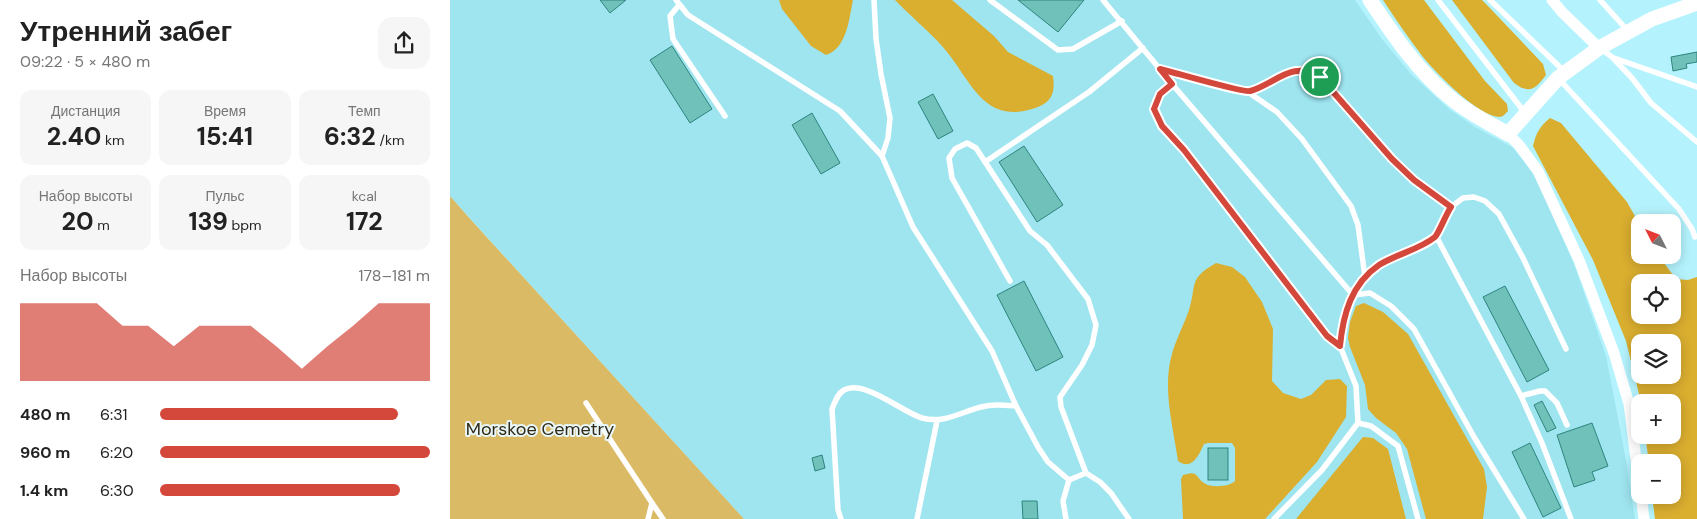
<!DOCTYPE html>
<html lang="ru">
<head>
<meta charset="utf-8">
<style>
	:root { --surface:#fff; --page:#f6f6f6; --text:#222; --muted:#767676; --accent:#d4473b }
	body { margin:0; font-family:"DM Sans",sans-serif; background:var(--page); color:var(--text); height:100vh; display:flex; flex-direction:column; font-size:19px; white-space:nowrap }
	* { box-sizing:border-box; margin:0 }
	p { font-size:16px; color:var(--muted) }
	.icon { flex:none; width:28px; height:28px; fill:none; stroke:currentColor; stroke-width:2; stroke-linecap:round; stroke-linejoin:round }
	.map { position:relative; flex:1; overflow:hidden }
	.panel { display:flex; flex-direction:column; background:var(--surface); width:450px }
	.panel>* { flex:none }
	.needle { width:32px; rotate:312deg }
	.tools { position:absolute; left:1181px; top:214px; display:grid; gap:10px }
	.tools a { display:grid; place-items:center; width:50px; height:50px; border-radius:10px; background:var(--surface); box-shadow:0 2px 12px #0003; font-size:25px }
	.pin { position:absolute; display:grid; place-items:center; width:42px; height:42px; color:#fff; margin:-21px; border:2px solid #fff; border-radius:50%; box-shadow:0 1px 5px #0007 }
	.round { display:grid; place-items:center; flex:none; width:52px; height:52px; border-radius:15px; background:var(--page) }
	.head { display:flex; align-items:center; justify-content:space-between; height:85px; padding:0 20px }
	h1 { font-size:28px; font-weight:700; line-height:38px }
	.figures { display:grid; grid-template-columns:repeat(3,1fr); gap:8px; height:85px; padding:5px 20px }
	.figures div { display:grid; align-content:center; border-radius:12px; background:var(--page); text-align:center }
	.figures b { font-size:25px; font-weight:700 }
	.figures small { font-size:14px; font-weight:400 }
	.figures p { font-size:14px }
	.chart { height:140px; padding:10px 20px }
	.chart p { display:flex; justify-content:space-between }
	.chart svg { width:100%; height:90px; margin-top:5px; fill:var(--accent); opacity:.7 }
	ul { padding:0 20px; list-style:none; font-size:16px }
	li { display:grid; grid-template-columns:80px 60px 1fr; align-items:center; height:38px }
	li i { height:12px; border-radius:6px; background:var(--accent) }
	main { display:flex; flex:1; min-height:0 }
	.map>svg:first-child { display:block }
	.built { fill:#9ee5f0 }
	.green { fill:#dbba66 }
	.forest { fill:#daae2f; fill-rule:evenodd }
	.building { fill:#6fc1ba; stroke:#2f847e }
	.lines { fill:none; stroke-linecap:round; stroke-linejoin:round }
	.lane { stroke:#fff; stroke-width:5.5 }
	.street { stroke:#fff; stroke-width:11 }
	.secondary { stroke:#fff; stroke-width:15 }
	.route-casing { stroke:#fff; stroke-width:10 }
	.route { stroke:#d4473b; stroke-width:6 }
	.labels { text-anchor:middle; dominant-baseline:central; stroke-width:4; stroke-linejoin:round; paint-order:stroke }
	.park-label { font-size:18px; fill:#322a16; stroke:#e8f7f9 }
</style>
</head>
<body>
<main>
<section class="panel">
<div class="head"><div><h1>Утренний забег</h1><p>09:22 · 5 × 480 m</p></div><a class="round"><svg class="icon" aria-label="share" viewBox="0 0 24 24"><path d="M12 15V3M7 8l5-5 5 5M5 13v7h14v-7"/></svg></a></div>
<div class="figures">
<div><p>Дистанция</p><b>2.40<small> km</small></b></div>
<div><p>Время</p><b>15:41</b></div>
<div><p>Темп</p><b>6:32<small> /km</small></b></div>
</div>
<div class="figures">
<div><p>Набор высоты</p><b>20<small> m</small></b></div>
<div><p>Пульс</p><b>139<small> bpm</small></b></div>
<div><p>kcal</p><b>172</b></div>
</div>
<div class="chart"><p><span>Набор высоты</span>178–181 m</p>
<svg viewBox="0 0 160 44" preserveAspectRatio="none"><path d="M0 44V6L10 6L20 6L30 6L40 17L50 17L60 27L70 17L80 17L90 17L100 27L110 38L120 27L130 17L140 6L150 6L160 6V44z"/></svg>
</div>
<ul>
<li><b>480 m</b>6:31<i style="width:88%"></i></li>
<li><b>960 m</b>6:20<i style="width:100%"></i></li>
<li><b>1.4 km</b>6:30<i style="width:89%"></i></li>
</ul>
</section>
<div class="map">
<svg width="1247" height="519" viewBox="0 0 1247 519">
	<rect width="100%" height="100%" fill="#b4f3fd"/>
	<path class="built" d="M0,0h905l27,39 29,35 38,35 26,18 37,20 23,28 39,89 32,92 20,104 9,59h-891l-294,-323z"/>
	<path class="green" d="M0,196l23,26 271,297h-294z"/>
	<g class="forest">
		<path d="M329,0h74c-4,19 -6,48 -27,55l-15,-9 -29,-37z"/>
		<path d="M445,0h57l42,36 14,16 45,24c2,15 0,25 -15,31 -56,21 -67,-29 -96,-61 -15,-17 -32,-30 -47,-46z"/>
		<path d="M933,0h41l61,81 22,23 1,7c-3,3 -5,6 -9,6 -21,-1 -62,-43 -76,-60 -14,-18 -27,-37 -40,-57z"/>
		<path d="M1002,0h30l5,5 56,59 3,11c-10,13 -16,20 -32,8z"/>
		<path d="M1100,118l11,5 66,79 13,23v30h18l18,24 12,1 9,-3v242h-42l-3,-24h20v-33h-23l-4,-27h27v-33h-31l-15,-61 -33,-81 -60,-114c3,-13 7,-20 17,-28zM1222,282v33h-32v-33zM1190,342h32v33h-32z"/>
		<path d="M766,263l16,4 13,10 17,25 11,27 -1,52 11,12 18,6 10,-4 15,-15 14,-1 7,7 -1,31 -29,45 -52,57h-82l-2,-40 2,-4c4,-1 8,-3 12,-1 3,2 5,7 9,9 7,5 25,4 31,-2v-33l-3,-5h-24l-4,1c-5,11 -12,27 -26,17 -5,-35 -16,-73 -6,-107 4,-15 12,-29 17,-44 8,-26 -1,-31 27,-47z"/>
		<path d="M914,303l19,9 25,22 76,135 3,18 -4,32h-57l-19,-70 -11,-16 -20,-15 -8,-9 -3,-24 -15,-38 -2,-9 2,-16 6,-16z"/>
		<path d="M913,437l10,1 15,11 18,70h-110z"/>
	</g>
	<g class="building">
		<path d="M150,0h26l-16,13z"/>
		<path d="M568,0h66l-26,32z"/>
		<path d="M222,46l40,63 -22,14 -40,-63z"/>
		<path d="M1247,52v10l-11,2 1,4 -14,3 -2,-14z"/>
		<path d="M483,94l20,37 -15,8 -20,-37z"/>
		<path d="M362,113l28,50 -19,11 -29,-49z"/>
		<path d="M574,146l39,59 -26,17 -38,-60z"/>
		<path d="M574,281l39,76 -27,14 -39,-76z"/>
		<path d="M1055,286l44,84 -22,12 -44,-85z"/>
		<path d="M1092,401l14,27 -9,4 -13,-27z"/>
		<path d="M1142,423l16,43 -16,6 3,8 -21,7 -17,-52z"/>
		<path d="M1080,443l31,65 -18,9 -31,-65z"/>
		<rect x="758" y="448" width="20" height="32"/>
		<path d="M372,455l3,13 -10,3 -3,-13z"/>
		<path d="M572,501h15l1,18h-15z"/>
	</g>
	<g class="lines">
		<g class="lane">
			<path d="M226,0l12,15 152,96 42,45 31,71 79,124 24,55"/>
			<path d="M424,0l2,39 5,35 9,44 -2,20 -6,18"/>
			<path d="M540,0l68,50 15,-1 49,-28"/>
			<path d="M653,0l69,84 181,211 -10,27 -3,24 16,40 2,37 -36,47 -48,49"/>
			<path d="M988,0l87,113"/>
			<path d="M1040,0l75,72"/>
			<path d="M1150,0l28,31"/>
			<path d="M229,5l-9,11 3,23 52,77"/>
			<path d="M1151,49l11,8 20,21 19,25 46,39"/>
			<path d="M1164,58l83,29"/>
			<path d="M710,69l88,23 29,20 25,27 49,67 7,19 7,52"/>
			<path d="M1108,78l121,131 13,20 3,8"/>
			<path d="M722,84l-12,10 -7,15 9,17 22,24 143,186 13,10"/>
			<path d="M798,92c14,-6 39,-22 54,-22 7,0 13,4 19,7l71,82 22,21 37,27"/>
			<path d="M535,162l104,-70 54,-44"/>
			<path d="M986,236l85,160 21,47 29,76"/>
			<path d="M560,281l-58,-103 -3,-20 6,-9 12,-6 9,5 54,83 17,14 41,54 8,26 -4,20 -10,20 -22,32 1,10 25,66 14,9 11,11 18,26"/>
			<path d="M903,295l12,-18 15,-12 56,-29 9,-21 6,-8 12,-9 11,-1 11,4 14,13 24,44 43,91"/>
			<path d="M903,295l17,-2 21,13 23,23 60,108 50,82"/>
			<path d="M1071,396l19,-5h5l12,12 10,22"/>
			<path d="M136,403l66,100"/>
			<path d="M908,423l13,3 27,20 20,73"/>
			<path d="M198,519l4,-16 11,16"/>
			<path d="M391,519l-3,-9 -6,-101c3,-7 5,-15 12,-19 20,-11 58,22 78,28 22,6 39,-6 59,-11 12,-3 22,-2 35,-1l22,41 10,15 21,18 17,-7"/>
			<path d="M467,519l20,-98"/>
			<path d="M616,519l-3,-18 6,-21"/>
		</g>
		<g class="street">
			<path d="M1102,0l10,12 37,36"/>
			<path d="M1058,134l11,11 19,26 41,89 35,93 15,51 11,87"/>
			<path d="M1191,495l3,24"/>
		</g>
		<path class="secondary" d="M920,0c24,36 49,73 83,100 17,14 36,23 55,34l50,-56 41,-30 53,-29 45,-16"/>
	</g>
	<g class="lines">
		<defs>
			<path id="route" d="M710,69c13,3 83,24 90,22 25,-7 43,-32 70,-14l72,82 22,21 37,27c-5,7 -12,26 -16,30 -16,13 -39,17 -56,28 -28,19 -36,50 -39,81l-13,-10 -143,-186 -22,-24 -8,-17 6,-15 12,-10z"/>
		</defs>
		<use href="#route" class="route-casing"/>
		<use href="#route" class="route"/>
	</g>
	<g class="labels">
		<g class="park-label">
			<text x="90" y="429">Morskoe Cemetry</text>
		</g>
	</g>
</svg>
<div class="tools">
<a><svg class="needle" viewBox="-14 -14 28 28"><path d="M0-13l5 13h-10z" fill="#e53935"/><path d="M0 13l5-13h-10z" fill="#767676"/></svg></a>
<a><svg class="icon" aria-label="locate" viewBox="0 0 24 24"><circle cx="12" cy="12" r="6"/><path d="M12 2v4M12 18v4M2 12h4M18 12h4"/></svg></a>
<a><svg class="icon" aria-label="layers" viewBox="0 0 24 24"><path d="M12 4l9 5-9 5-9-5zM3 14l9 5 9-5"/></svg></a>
<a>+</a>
<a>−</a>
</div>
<div class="pin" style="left:870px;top:77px;background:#1e9e55"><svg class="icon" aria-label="arrive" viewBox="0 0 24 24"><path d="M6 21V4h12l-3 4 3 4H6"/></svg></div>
</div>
</main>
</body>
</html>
